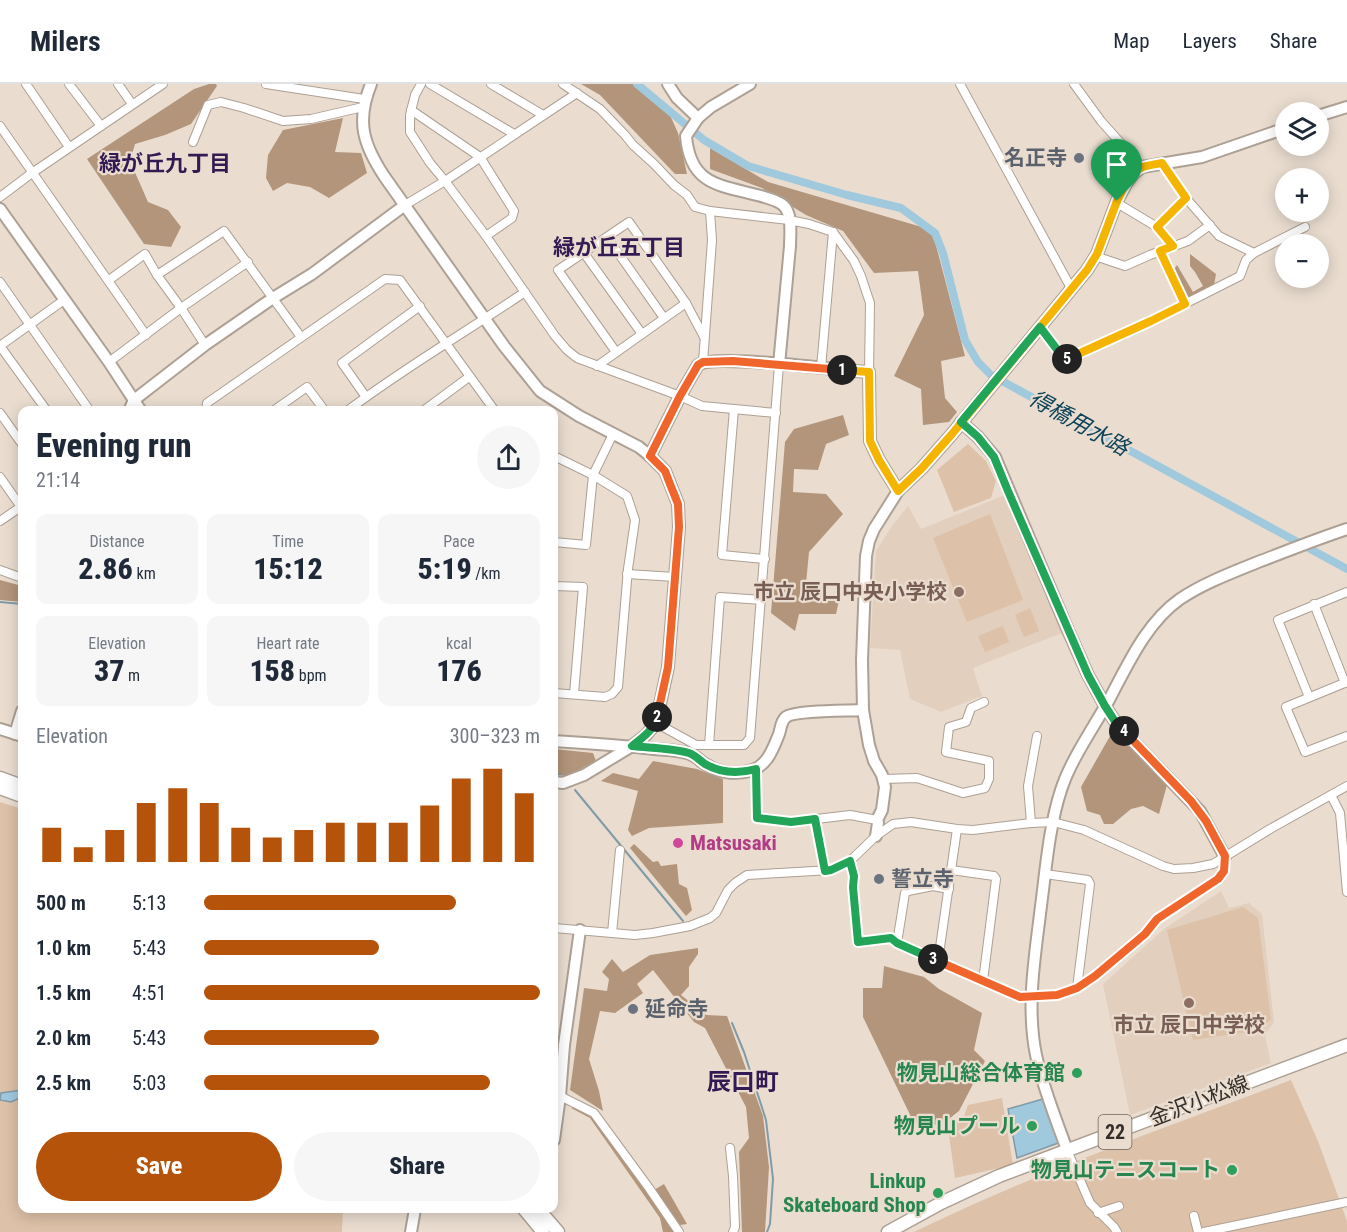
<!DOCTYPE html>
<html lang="en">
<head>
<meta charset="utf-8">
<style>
	:root { --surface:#fff; --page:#f6f6f7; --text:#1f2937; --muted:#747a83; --line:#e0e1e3; --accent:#b45309 }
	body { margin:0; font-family:"Roboto Condensed","Noto Sans JP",sans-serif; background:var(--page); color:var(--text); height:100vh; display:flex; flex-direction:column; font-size:22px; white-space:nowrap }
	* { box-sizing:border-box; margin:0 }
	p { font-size:20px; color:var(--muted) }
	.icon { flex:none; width:33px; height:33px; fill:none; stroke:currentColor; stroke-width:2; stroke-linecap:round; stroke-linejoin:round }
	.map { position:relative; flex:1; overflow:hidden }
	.drawer { position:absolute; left:18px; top:322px; width:540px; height:807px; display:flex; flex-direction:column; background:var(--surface); border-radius:12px; box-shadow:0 3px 15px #0003 }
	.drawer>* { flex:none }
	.fabs { position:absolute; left:1275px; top:18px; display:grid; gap:12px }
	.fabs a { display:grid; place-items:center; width:54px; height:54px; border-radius:50%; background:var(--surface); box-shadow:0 3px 15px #0003; font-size:30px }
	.pin { position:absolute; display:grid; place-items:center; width:51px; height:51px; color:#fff; margin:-62px -26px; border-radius:50% 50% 50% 0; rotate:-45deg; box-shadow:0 0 6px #0007 }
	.pin .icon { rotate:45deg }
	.km { position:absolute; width:30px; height:30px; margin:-15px; border-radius:50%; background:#222; color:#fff; font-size:16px; line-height:30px; text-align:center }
	.round { display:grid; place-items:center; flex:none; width:63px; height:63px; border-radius:32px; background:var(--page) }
	.headline { display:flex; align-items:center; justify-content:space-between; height:102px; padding:0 18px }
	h1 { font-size:33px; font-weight:800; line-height:45px }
	.metrics { display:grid; grid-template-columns:repeat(3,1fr); gap:9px; height:102px; padding:6px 18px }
	.metrics div { display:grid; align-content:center; border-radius:12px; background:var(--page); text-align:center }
	.metrics b { font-size:30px; font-weight:800 }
	.metrics small { font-size:16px; font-weight:400 }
	.metrics p { font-size:16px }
	.chart { height:168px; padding:12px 18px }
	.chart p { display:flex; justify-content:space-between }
	.chart svg { width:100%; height:108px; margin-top:6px; stroke:var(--accent); stroke-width:6 }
	.primary-button { display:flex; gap:12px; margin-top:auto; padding:12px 18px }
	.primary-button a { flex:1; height:69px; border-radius:36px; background:var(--accent); color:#fff; font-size:24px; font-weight:800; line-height:69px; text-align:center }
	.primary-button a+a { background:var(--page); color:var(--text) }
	ul { padding:0 18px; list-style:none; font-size:20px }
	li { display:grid; grid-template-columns:96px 72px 1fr; align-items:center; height:45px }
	li i { height:15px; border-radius:8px; background:var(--accent) }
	header { display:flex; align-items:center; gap:36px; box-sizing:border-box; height:84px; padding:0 30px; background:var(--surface); border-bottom:2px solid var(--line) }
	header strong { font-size:28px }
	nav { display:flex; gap:33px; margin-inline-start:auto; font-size:21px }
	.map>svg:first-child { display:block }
	.built { fill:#e2cfbd }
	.green { fill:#ddc1a8 }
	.forest { fill:#b2957a }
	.water { fill:#a1c9de; stroke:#809ba8; stroke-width:1.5 }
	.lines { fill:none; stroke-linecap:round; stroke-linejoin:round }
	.stream { stroke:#809ba8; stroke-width:2 }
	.canal { stroke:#a1c9de; stroke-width:8 }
	.street-casing { stroke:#ada094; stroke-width:10 }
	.secondary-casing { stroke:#ada094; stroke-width:14 }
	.primary-casing { stroke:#ada094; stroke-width:15 }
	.street { stroke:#fff; stroke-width:8 }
	.secondary { stroke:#fff; stroke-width:10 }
	.primary { stroke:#fff; stroke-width:12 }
	.split-1-casing { stroke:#fff; stroke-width:12 }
	.split-2-casing { stroke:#fff; stroke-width:12 }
	.split-3-casing { stroke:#fff; stroke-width:12 }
	.split-4-casing { stroke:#fff; stroke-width:12 }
	.split-5-casing { stroke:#fff; stroke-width:12 }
	.split-6-casing { stroke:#fff; stroke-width:12 }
	.split-1 { stroke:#f5b400; stroke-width:8 }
	.split-2 { stroke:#f0652b; stroke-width:8 }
	.split-3 { stroke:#22a559; stroke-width:8 }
	.split-4 { stroke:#f0652b; stroke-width:8 }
	.split-5 { stroke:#22a559; stroke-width:8 }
	.split-6 { stroke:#f5b400; stroke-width:8 }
	.worship-dot { fill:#6b7280; stroke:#eaddd0; stroke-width:2 }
	.education-dot { fill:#8d6e63; stroke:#eaddd0; stroke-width:2 }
	.hotel-dot { fill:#d1479c; stroke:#eaddd0; stroke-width:2 }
	.leisure-dot { fill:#2e9e5b; stroke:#eaddd0; stroke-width:2 }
	.labels { text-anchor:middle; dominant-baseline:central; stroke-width:4.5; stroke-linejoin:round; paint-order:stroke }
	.shield { fill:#eaddd0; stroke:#6b635c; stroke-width:1.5 }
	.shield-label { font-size:20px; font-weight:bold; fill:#342f2a }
	.worship-label { font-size:21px; font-weight:bold; fill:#5b616d; stroke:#eaddd0; text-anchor:start }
	.education-label { font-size:21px; font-weight:bold; fill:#785e54; stroke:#eaddd0; text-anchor:end }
	.hotel-label { font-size:21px; font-weight:bold; fill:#b23c85; stroke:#eaddd0; text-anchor:start }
	.leisure-label { font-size:21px; font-weight:bold; fill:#27864d; stroke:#eaddd0; text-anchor:end }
	.street-label { font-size:21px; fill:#342f2a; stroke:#eaddd0 }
	.neighbourhood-label { font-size:22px; font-weight:bold; fill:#341a53; stroke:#eaddd0 }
	.water-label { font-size:22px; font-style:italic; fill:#0f4359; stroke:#eaddd0 }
	.quarter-label { font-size:24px; font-weight:bold; fill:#341a53; stroke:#eaddd0 }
</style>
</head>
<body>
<header>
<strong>Milers</strong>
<nav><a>Map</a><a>Layers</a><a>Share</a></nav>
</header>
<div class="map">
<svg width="1347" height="1148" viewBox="0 0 1347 1148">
	<rect width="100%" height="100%" fill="#eaddd0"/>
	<g class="built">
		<path d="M1005,411l57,138 -89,35 9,28 -41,16 -31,-13 -10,-49 -30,-2 6,-97 16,-25 16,-20 13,23z"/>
		<path d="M1221,807l8,17 20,-5 13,11 12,108 -9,13 6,28 -141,52 -27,-131 61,-55z"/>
	</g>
	<g class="green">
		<path d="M968,360l18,17 10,20 -5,17 -37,14 -17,-42z"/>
		<path d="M990,430l33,86 -56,22 -34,-84z"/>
		<path d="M1030,524l9,23 -15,6 -9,-22z"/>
		<path d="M1003,542l6,16 -24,10 -7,-16z"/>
		<path d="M0,718l22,7v400h321l-1,23h-342z"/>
		<path d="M1243,823l15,11 13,101 -11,11 -67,10 -26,-110z"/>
		<path d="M1291,996l27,61 29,80v11h-433c122,-60 251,-104 377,-152z"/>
		<path d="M1002,1014l11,67 -58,13 -7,-50 16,-12 4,-11z"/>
	</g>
	<g class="forest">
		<path d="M209,0h7l1,2 -26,38 -26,11 -30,9 -5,17 18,41 20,8 13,17 -10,20 -27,-3 -57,-85 107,-70z"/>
		<path d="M581,0h53l35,29 9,20 9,41h-12l-75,-79z"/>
		<path d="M343,34l-8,34 26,1 6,20 -38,25 -19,-11 -23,-4 -14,8 -7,-13 2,-23 15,-25z"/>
		<path d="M710,64l58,34 164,48 33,126 -24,5 4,37 12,14 -8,10 -26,3 -2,-36 -27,-13 30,-61 -6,-44 -44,2 -31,-42 -37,-16 -44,-27 -52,-19z"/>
		<path d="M1190,170l26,20 -2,11 -25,15 -16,-29 4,-6 16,27 10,-6 -8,-14 -5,-6z"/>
		<path d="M843,331l6,20 -23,9 -8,26 -24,-1 -1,23 33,2 17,20 -34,38 -4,42 35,2 -4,18h-37l-4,17 -24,-18 14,-171 9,-13z"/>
		<path d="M0,496l22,6v16l-22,-2z"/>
		<path d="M1114,645l53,56 -8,29 -16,-8 -12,3 -18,15h-9l-4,-9 -13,-4 -6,-24z"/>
		<path d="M554,665l39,4 3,8 -29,15 -13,-1z"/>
		<path d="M653,677l44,8 26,10v44l-74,5 -17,8 -4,-6 10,-39 -37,-10 12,-8 26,6z"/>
		<path d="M634,760l19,18 5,-1 3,5 16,-2 2,20 8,4 5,22 -6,6 -56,-68z"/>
		<path d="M698,864v6l-9,13v19l-8,9 25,20 21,1 36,100 6,51 -4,65h-23l-3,-80 10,-14 -3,-31 -41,-79 -11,-6 -41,-52 -16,14 6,9 -28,20 -15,-2 -11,48 10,32 4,20 -33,-21 14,-102 23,3 2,-12 -7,-7 10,-13 11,13 27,-17z"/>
		<path d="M884,882l40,11 15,12 43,24 -8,37 11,11 -26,50 -18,14 -27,-2 -51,-106v-29h19z"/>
		<path d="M571,1024h6l17,11 75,100 6,13h-12l-3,-14 -70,-100z"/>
		<path d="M664,1100l23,40 -7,1 -26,-35z"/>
	</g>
	<g class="water">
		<path d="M22,1006v7l-11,5 -11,-2 1,-7z"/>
		<path d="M1043,1015l18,43 -44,16 -9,-49z"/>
	</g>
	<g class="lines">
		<g class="stream">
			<path d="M0,518l22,2"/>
			<path d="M554,690h6"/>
			<path d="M575,706l108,131"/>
			<path d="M732,939l12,29 22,68 7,59 -3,45 -3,8"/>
		</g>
		<path class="canal" d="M637,0l67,56 44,26 99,29 54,13 34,25 8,20 22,87 13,22 13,13 356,194"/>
		<defs>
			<g id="street">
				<path d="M26,0l43,63"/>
				<path d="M69,0l32,42"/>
				<path d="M118,0l14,20"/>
				<path d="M266,0l98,15"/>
				<path d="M421,0l-6,11 -5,20v17l20,31 15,18 41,55 69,100 12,14 10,8 103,38 22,10 74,7"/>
				<path d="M430,0l84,50"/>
				<path d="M491,0l52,31"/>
				<path d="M563,0l37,25 25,26 8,10 21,19 20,21 13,10 8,12 15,4 79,9 20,4 24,8 21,29 7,15 9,27 -1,69"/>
				<path d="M960,0l111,204"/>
				<path d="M1074,0l27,37 41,46"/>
				<path d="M411,26l69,47 34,54 -2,7 -26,18"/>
				<path d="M0,42l146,209"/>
				<path d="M193,58l15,-37 13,-3 23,6 39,13 28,-2 52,-12"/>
				<path d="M1162,79l24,35 33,38 35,17"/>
				<path d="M0,113l32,-24 131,-89"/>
				<path d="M1117,119l40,24 16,19"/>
				<path d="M405,121l40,-24 132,-88"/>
				<path d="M1157,143l29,-29"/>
				<path d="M607,153l57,81"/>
				<path d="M1160,167l25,53"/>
				<path d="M584,169l58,81"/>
				<path d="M1095,172l30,10 25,-11 38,-14 22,-16"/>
				<path d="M157,191l67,-44 77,106"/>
				<path d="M109,196l36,-26 12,21 24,33 67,-46"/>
				<path d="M0,198l90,129"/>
				<path d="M1040,243l26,33 85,-39 89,-45 6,-16 8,-7 51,-26"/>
				<path d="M0,262l47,65"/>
				<path d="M0,262l64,-46"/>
				<path d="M616,268l-58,-82 71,-48 57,81 18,34"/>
				<path d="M109,278l72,-54 24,37"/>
				<path d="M703,278l9,-122 -2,-29"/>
				<path d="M597,282l89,-63"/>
				<path d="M821,284l12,-136"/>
				<path d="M366,313l-24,-34 78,-57"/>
				<path d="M734,325l-12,146 43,4"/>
				<path d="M206,327l1,-8 178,-124 15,1 95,131"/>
				<path d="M273,327l34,-24 18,24"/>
				<path d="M347,327c57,-43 119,-79 178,-119"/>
				<path d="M423,327l46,-34"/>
				<path d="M0,329l22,31"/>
				<path d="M554,372l39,19 34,21 8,24 -7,49 -10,118 -6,7 -7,3 -51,-4"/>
				<path d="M0,393l21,30"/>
				<path d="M0,437l22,-15"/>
				<path d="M554,458l32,3 7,-70 20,-41"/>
				<path d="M0,486l22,8"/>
				<path d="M627,490l48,3"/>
				<path d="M554,502l29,1 -9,107"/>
				<path d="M1314,520l31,79"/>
				<path d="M1347,598l-61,25 19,45 42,-16"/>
				<path d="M1309,613l-31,-77 69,-28"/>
				<path d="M656,639l40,22h48l6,-7 29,-373"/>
				<path d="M709,661l11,-148 42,3"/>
				<path d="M756,685l1,48 34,5 59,-7 27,5"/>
				<path d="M883,695l34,-1 46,15 22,-5 4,-9v-18l-43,-9 3,-25 17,-5 5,-14 13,-6"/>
				<path d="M1331,711l9,18 7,79"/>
				<path d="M815,735l10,52"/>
				<path d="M1031,739l-3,-37 9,-50"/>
				<path d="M850,777l4,15 -1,11 5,55 33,-4 6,5 123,54 37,-2 20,-7 18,-12 28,-23 22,-19 12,-15 61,-40 6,-8 1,-14"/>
				<path d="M951,786l43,6 2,3 -13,102"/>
				<path d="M1045,790l43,6 2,4 -13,104"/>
				<path d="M554,844l81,7 18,-2 37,-7 20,-8 6,-5 12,-23 7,-7 12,-8 84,-5 19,-9 26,-25 17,-12 18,-2 46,7 16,1 58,-7 22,-1 31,8 79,36 11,3 19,-1 20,-4 57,-35 77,-43"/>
				<path d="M612,849l8,-83"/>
				<path d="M897,859l8,-50 3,-2 25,-5 16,3"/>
				<path d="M938,877l19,-132"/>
				<path d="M560,1012l34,17 55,75 30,44"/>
				<path d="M730,1064l3,28 2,51 -2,5"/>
				<path d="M1067,1066l23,53 24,24 3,5"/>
				<path d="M1098,1129l21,-7"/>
				<path d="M1194,1132l4,16"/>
				<path d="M1204,1148l143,-30"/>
			</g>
			<g id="secondary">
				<path d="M371,0c-15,37 -8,60 13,92l120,170 36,45 39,25 60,31 11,9 15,15 13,33 1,23 -11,140 -12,56 -10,12 -14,11 -48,29 -21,8 -9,-1"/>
				<path d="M668,0l9,14 21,20 -12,18c4,48 32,49 71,59 8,2 20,5 26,10 10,9 7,29 7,41l-11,119"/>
				<path d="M1318,32l29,-9"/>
				<path d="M698,34l13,-11 39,-23"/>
				<path d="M0,125l109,153 32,49"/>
				<path d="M129,327l5,-11 71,-55 68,-47 39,-24 93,-69"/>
				<path d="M961,338l17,15 17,20 72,171 21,47 17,31 13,20 82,85 25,46"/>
				<path d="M650,372l30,-60 18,-31c16,-12 142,6 171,7l1,69 9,19 19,31"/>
				<path d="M0,645l22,7"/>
				<path d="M15,650l7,-23"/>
				<path d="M554,657c33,2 67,4 100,8 11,1 25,1 36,5 6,2 10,7 15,10 13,8 29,11 44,7 18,-4 24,-22 30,-37 2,-6 2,-13 7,-17 9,-7 63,-6 77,-7"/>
				<path d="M876,752l2,-13 -1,-3 5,-10 3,-23 -3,-12 -8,-14 -5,-16 -6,-35 -1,-50 4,-104 3,-15 5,-12 24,-38 24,-23 30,-34 135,-164 10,-16 20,-53 9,-17 7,-10 9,-7 60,-10 84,-29"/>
				<path d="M554,1056l6,-44 4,-51 16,-115"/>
				<path d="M1067,1066c-11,-31 -24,-62 -31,-95 -10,-49 -1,-99 5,-149 5,-38 8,-79 20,-116 10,-31 33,-63 49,-92 18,-34 37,-76 70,-99 24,-16 51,-26 78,-37 29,-11 59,-23 89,-33"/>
				<path d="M411,1148l4,-23"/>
			</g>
			<g id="primary">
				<path d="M0,694l22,8"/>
				<path d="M0,704l22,8"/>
				<path d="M524,1125l19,23"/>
				<path d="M538,1125l20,23"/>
				<path d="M888,1148l53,-29 58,-27 348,-131"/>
			</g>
		</defs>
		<use href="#street" class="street-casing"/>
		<use href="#secondary" class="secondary-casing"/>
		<use href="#primary" class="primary-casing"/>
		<use href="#street" class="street"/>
		<use href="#secondary" class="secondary"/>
		<use href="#primary" class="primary"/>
	</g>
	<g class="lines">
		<defs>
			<path id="split-1" d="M842,286l27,2 1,69 9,19 19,31 24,-23 30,-34 135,-164 10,-16 20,-53"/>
			<path id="split-2" d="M657,633l11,-50 11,-140 -1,-23 -8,-20 -5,-13 -15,-15 30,-60 18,-31 5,-3 30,-1 109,9"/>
			<path id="split-3" d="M657,633c-3,13 -15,21 -25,29 18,2 40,2 57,7 6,2 10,7 16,11 16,9 33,10 51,5l1,49 34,4 24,-3 10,52 6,-1 19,-9 4,15 -1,11 5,55 33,-4 6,5 36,16"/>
			<path id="split-4" d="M933,875l87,38 37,-2 20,-7 18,-12 50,-42 12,-15 61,-40 6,-8 1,-15 -19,-35 -15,-20 -67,-70"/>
			<path id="split-5" d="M1067,275l-2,1 -25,-33 -79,95 17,15 16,20 14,34 80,184 17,31 13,20 6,5"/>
			<path id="split-6" d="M1067,275l84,-38 34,-17 -25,-53 13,-5 -16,-19 29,-29 -24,-35c-6,1 -13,2 -19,4 -13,5 -20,22 -26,34"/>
		</defs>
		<use href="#split-1" class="split-1-casing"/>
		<use href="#split-2" class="split-2-casing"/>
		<use href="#split-3" class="split-3-casing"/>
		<use href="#split-4" class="split-4-casing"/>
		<use href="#split-5" class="split-5-casing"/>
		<use href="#split-6" class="split-6-casing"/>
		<use href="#split-1" class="split-1"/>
		<use href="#split-2" class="split-2"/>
		<use href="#split-3" class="split-3"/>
		<use href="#split-4" class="split-4"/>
		<use href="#split-5" class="split-5"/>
		<use href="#split-6" class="split-6"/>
	</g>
	<g class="worship-dot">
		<circle cx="1079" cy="74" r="6"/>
		<circle cx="879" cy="795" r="6"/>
		<circle cx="633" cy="925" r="6"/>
	</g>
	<g class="education-dot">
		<circle cx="959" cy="508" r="6"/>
		<circle cx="1189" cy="919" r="6"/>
	</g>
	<circle class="hotel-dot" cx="678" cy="759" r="6"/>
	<g class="leisure-dot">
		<circle cx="1077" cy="989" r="6"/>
		<circle cx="1032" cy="1042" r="6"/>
		<circle cx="1232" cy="1086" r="6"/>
		<circle cx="938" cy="1109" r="6"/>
	</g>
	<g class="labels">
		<rect class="shield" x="1098.5" y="1031" width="33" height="34" rx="4.5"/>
		<g class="shield-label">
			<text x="1115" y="1048">22</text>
		</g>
		<g class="worship-label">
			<text x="1067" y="74" text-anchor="end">名正寺</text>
			<text x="891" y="795">誓立寺</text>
			<text x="645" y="925">延命寺</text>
		</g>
		<g class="education-label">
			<text x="947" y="508">市立 辰口中央小学校</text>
			<text x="1189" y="941" text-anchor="middle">市立 辰口中学校</text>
		</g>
		<g class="hotel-label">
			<text x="690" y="759">Matsusaki</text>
		</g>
		<g class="leisure-label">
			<text x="1065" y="989">物見山総合体育館</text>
			<text x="1020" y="1042">物見山プール</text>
			<text x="1220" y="1086">物見山テニスコート</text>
			<text x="926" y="1097">Linkup<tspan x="926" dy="24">Skateboard Shop</tspan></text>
		</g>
		<g class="street-label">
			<text transform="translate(1199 1017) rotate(-21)">金沢小松線</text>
		</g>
		<g class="neighbourhood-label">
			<text x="165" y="79">緑が丘九丁目</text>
			<text x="619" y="163">緑が丘五丁目</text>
		</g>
		<g class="water-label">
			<text transform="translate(1079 339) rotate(29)">得橋用水路</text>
		</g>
		<g class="quarter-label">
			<text x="743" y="998">辰口町</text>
		</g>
	</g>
</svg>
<div class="fabs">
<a><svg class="icon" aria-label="layers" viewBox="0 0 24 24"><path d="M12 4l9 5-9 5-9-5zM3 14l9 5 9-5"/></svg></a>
<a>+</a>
<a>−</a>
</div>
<div class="pin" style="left:1117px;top:117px;background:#1e9e55"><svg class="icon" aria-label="arrive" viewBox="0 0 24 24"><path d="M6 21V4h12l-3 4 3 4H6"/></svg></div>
<b class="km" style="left:842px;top:286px">1</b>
<b class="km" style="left:657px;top:633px">2</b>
<b class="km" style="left:933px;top:875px">3</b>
<b class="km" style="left:1124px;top:647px">4</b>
<b class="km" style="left:1067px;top:275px">5</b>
<section class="drawer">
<div class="headline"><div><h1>Evening run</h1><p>21:14</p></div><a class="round"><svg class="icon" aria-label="share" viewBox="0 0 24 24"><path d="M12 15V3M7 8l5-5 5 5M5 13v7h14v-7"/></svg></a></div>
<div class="metrics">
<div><p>Distance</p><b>2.86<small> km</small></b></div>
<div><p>Time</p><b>15:12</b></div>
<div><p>Pace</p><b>5:19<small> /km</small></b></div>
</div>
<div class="metrics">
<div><p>Elevation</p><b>37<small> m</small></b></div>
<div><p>Heart rate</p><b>158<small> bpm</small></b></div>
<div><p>kcal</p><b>176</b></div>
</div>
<div class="chart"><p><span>Elevation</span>300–323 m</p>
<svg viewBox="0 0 160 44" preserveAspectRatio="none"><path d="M5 44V30M15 44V38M25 44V31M35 44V20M45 44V14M55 44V20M65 44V30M75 44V34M85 44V31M95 44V28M105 44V28M115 44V28M125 44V21M135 44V10M145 44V6M155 44V16"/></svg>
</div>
<ul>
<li><b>500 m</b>5:13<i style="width:75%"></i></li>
<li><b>1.0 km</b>5:43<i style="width:52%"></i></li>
<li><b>1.5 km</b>4:51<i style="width:100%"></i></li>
<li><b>2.0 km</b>5:43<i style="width:52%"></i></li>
<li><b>2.5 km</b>5:03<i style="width:85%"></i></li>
</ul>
<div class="primary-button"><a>Save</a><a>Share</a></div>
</section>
</div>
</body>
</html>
